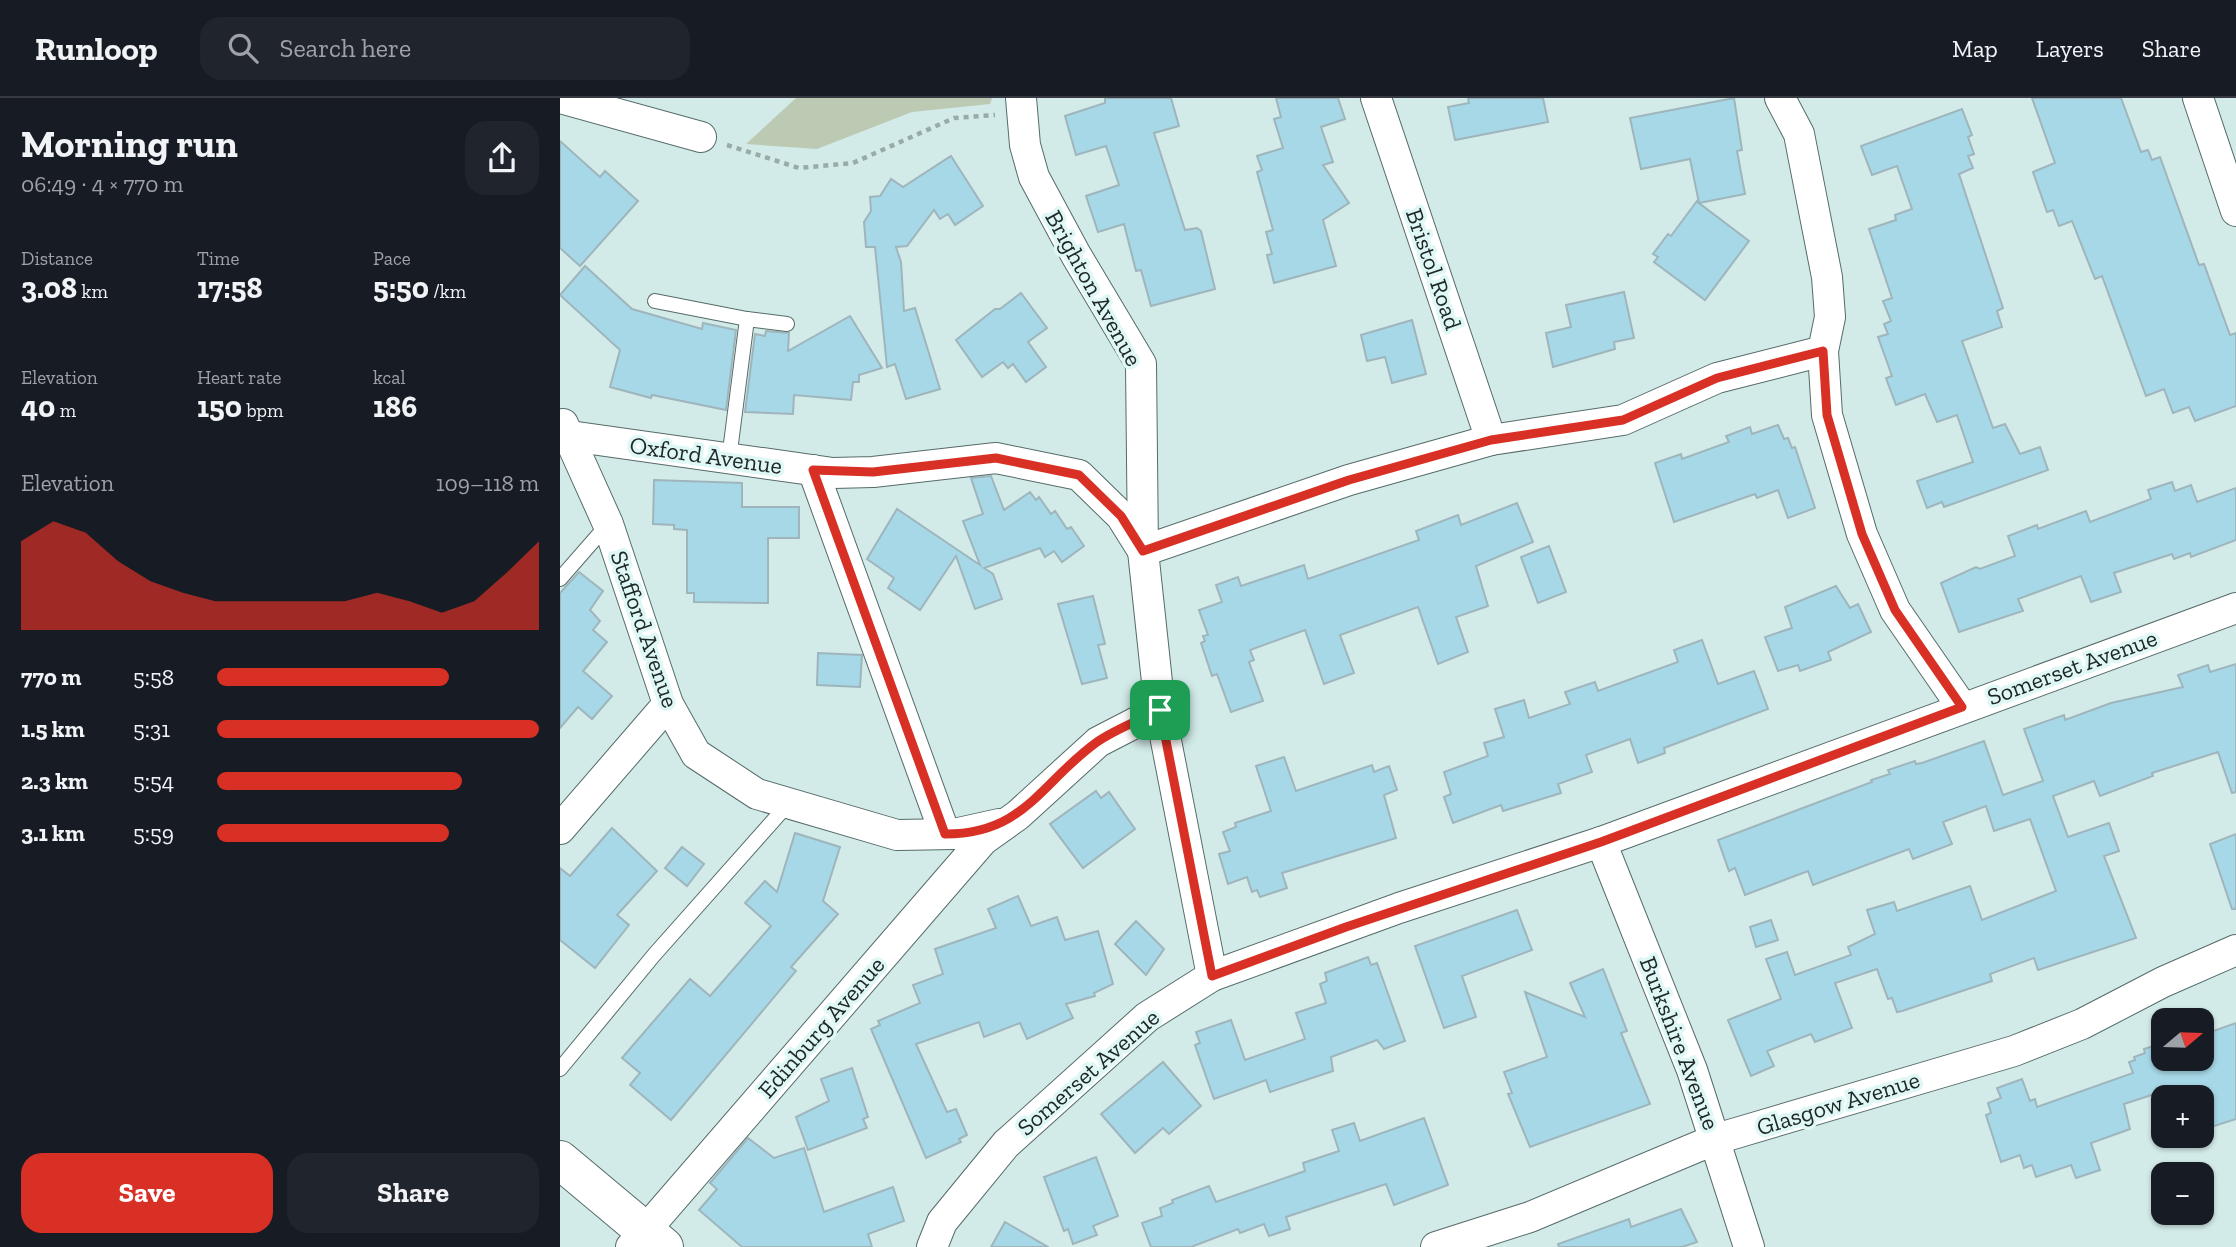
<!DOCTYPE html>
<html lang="en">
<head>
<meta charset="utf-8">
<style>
	:root { --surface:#171b24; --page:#20242c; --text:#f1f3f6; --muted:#9ea1a6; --line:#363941; --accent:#d93025 }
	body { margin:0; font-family:"Zilla Slab",serif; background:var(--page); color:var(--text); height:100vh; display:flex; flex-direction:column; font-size:26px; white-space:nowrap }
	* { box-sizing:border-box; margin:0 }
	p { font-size:23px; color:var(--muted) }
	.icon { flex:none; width:38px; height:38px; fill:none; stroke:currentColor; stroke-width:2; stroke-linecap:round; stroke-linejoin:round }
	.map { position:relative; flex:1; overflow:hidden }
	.drawer { display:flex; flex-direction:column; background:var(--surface); width:560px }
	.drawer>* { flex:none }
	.needle { width:46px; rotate:71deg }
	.tools { position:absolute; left:1591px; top:910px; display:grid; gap:14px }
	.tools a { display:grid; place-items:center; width:63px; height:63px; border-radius:14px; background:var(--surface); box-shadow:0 2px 5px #0004; font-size:35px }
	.pin { position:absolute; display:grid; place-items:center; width:60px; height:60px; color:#fff; margin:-30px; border-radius:14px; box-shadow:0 4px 10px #0006 }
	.round { display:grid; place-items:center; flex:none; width:74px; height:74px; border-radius:21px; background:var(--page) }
	.head { display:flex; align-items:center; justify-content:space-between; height:119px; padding:0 21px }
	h1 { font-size:38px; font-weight:700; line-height:52px }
	.figures { display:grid; grid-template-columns:repeat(3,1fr); gap:10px; height:119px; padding:7px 21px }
	.figures div { display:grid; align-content:center }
	.figures b { font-size:30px; font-weight:700 }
	.figures small { font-size:19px; font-weight:400 }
	.figures p { font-size:19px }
	.chart { height:196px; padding:14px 21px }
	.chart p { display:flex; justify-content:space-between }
	.chart svg { width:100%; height:126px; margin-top:7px; fill:var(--accent); opacity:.7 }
	.primary-button { display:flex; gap:14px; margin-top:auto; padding:14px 21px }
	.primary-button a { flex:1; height:80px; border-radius:21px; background:var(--accent); color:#fff; font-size:28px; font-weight:700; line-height:80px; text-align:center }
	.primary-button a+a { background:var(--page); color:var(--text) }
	ul { padding:0 21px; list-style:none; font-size:23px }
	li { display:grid; grid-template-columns:112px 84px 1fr; align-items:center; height:52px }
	li i { height:18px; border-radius:9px; background:var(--accent) }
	header { display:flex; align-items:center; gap:42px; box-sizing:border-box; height:98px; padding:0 35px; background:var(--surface); border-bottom:2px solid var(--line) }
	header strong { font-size:33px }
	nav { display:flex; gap:38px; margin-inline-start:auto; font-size:24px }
	.search { width:490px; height:63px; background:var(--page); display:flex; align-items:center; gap:18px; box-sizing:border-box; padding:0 24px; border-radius:21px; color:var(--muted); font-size:26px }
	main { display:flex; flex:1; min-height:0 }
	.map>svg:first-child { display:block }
	.green { fill:#bccab4 }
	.building { fill:#a7d8e7; stroke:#9fb5bc; stroke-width:2 }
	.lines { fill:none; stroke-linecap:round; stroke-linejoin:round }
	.service-casing { stroke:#556b69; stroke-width:16 }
	.minor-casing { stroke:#556b69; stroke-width:32 }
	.secondary-casing { stroke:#556b69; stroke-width:40 }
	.path { stroke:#97aba9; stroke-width:4.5; stroke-dasharray:5 5; stroke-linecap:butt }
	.service { stroke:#fff; stroke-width:14 }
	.minor { stroke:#fff; stroke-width:30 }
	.secondary { stroke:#fff; stroke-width:38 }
	.route-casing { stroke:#fff; stroke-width:14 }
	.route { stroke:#d93025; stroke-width:9 }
	.labels { text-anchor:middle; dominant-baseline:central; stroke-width:7; stroke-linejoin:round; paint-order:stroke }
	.street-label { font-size:24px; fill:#1e2726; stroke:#dff8f6 }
</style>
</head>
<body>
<header>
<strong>Runloop</strong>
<div class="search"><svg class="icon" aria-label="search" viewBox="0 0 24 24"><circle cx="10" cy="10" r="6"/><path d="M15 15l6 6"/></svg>Search here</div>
<nav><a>Map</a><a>Layers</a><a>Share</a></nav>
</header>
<main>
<section class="drawer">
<div class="head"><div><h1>Morning run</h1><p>06:49 · 4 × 770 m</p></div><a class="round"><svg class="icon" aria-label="share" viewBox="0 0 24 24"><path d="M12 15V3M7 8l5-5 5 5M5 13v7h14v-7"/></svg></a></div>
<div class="figures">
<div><p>Distance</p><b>3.08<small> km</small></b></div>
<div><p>Time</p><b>17:58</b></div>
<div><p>Pace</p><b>5:50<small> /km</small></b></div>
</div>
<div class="figures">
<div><p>Elevation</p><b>40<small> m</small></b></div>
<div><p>Heart rate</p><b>150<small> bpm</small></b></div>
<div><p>kcal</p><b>186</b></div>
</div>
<div class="chart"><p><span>Elevation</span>109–118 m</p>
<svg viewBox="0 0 160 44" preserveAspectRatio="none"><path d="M0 44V13L10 6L20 10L30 20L40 27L50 31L60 34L70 34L80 34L90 34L100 34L110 31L120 34L130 38L140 34L150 24L160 13V44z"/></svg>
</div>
<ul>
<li><b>770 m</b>5:58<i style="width:72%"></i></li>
<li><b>1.5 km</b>5:31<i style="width:100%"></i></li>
<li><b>2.3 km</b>5:54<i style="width:76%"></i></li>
<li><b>3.1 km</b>5:59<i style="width:72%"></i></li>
</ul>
<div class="primary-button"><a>Save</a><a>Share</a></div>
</section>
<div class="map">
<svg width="1676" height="1149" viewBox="0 0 1676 1149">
	<rect width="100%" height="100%" fill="#d2ebe9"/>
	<path class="green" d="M236,0h196l-2,6 -78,8 -95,37 -71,-5z"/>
	<g class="building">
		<path d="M545,0h66l8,28 -25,7 31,97 12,-2 4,3 14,58 -64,17 -10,-36 -5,1 -12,-47 -26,8 -12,-36 33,-11 -13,-39 -30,9 -11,-39 40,-13z"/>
		<path d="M716,0h62l7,21 -24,8 12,35 -10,3 26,38 -26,17 13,46 -62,17 -7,-28 5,-1 -6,-22 7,-2 -16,-58 5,-2 -5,-14 26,-8 -9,-29 7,-2z"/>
		<path d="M908,0h75l5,24 -93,18 -7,-33 21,-4z"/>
		<path d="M1174,0l8,52 -5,1 8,43 -46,9 50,38 -44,59 -51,-38 4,-5 -5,-3 15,-20 3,2 26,-35 2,2 -9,-44 -49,10 -11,-51z"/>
		<path d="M1472,0h89l20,54 7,-2 4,10 8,-3 39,108 5,-1 26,71 6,-2v73l-41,15 -6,-14 -16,6 -9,-24 -18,7 -44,-120 -7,3 -23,-58 -13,5 -6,-16 -6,2 -14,-40 22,-9z"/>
		<path d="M1402,11l10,26 -4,2 6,17 -6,2 5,12 -14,6 44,134 -6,3 5,16 -40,14 31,87 12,-4 15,30 20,-7 8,23 -104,37 -2,-5 -15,6 -10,-27 56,-19 -16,-47 -20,7 -12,-28 -29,11 -10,-27 6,-2 -14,-39 10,-3 -4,-10 7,-3 -8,-20 9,-3 -23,-69 27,-9 -1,-5 17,-6 -15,-43 -25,9 -11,-29z"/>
		<path d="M0,43l40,36 5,-6 33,30 -58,65 -20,-18z"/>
		<path d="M391,58l32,50 -28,19 -7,-11 -8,5 -6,-9 -27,36 -11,1 5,15 3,49 11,-3 25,81 -34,10 -11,-35 -8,3 -12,-120h-9l-2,-25 7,-11 -1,-14 10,-1 11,-17 12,8z"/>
		<path d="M25,168l47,43 70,20 1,-6 33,7 -10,80 -74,-15 -1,3 -41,-11 10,-37 -60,-55z"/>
		<path d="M1064,194l10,46 -20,4 1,7 -62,18 -7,-34 25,-6 -5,-22z"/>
		<path d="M461,195l26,35 -19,14 18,25 -20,15 -13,-18 -5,4 -5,-6 -21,15 -26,-37 39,-31h5z"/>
		<path d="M290,218l32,52 -23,7v7h-6l-2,18 -57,-5 -1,19 -48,-2 10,-78 10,2 1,-5 23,2 -1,18z"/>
		<path d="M852,222l14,54 -34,9 -7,-26 -18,4 -6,-26z"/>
		<path d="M1218,327l6,14 4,-1 4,10 3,-1 20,61 -27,10 -10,-28 -21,8 -2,-4 -81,28 -19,-59 26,-9 1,5 47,-17 -3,-6 24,-9 2,7z"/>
		<path d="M431,378l13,34 26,-18 6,8 3,-3 12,17 4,-3 12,18 4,-2 13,19 -22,16 -8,-11 -9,6 -5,-9 -56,20 9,6 9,25 -27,10 -19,-53 -36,54 -32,-22 6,-10 -27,-19 30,-50 83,56 -17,-44 20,-7 -12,-36z"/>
		<path d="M94,382l88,3v24h57v31h-31v65l-74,-1v-9h-7v-63l-13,-1v-4l-21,-1z"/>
		<path d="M1612,384l3,9 16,-6 6,17 39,-14v52l-45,17 -1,-4 -16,6 -2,-5 -58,19 7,19 -30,10 -10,-26 -63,23 5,12 -64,21 -18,-49 35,-16 4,2 35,-13 -7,-20 29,-11 1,4 48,-18 4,11 61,-23 -3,-9z"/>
		<path d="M957,405l16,39 -57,24 12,40 -32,11 12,35 -30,12 -20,-57 -78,28 14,38 -30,11 -19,-54 -55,20 4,10 -5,2 14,39 -32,11 -14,-38 -5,2 -11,-33 4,-2 -2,-5 5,-1 -9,-25 23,-8 -6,-17 22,-8 3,9 63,-21 4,14 111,-39 -3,-9 42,-16 3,10z"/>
		<path d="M989,448l17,46 -28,11 -17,-46z"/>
		<path d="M19,474l24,19 -13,19 10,11 -7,9 14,12 -24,29 29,25 -20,23 -14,-12 -18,21v-135z"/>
		<path d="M1276,488l14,22 8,-4 13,28 -43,20 3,8 -31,11 -2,-6 -20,6 -13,-34 27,-9 -7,-21z"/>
		<path d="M533,498l12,48 -7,1 9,33 -25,6 -24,-80z"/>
		<path d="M1142,542l16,44 36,-13 14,38 -104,39 1,5 -27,10 -8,-24 -44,16 6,17 -34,12 3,9 -58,18 -2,-6 -48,18 -9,-26 7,-3 -7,-22 44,-16 -4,-13 20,-6 -9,-28 29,-9 5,18 41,-14 -5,-12 30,-10 3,9 80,-29 -4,-12z"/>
		<path d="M258,555l44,2 -2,32 -43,-2z"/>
		<path d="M1676,566v128l-4,1 -14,-41 -66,21 1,3 -53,20 -6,-15 -41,15 15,41 41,-14 10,28 -15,5 32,82 -98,32 -4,-12 -44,16 2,7 -90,30 -5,1 -5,-14 -4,1 -11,-30 -42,14 17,45 -37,14 -4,-8 -44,17 7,15 -23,10 -23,-56 53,-21 -15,-40 21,-7 8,23 56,-20 -3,-8 27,-13 -8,-24 27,-8 3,9 73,-25 12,34 74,-29 -26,-72 -36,12 -8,-25 -43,16 9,22 -39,15 -4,-10 -96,36 -5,-14 -63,24 -10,-27 -6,3 -11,-31 154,-58 -1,-2 19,-6 -2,-4 27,-9 1,3 6,-1 62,-22 19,54 40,-14 -19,-52 40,-14 1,5 46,-17 72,-16 -5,-12 30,-10 2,7z"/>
		<path d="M724,659l12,34 76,-26 2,7 15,-6 8,24 -13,5 12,43 -114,35 5,15 -27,9 -3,-7 -5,2 -5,-15 -19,7 -9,-30 11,-3 -7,-19 13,-5 -1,-4 36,-12 -15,-45z"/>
		<path d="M536,693l5,7 8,-6 26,37 -52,39 -33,-44z"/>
		<path d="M52,730l45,43 -40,44 12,10 -34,43 -35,-28v-72l10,8z"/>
		<path d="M235,735l45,14 -17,54 15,13 -47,53 5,4 -125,149 -41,-35 10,-12 -18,-15 68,-79 20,17 61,-70 -26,-23 20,-22 12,11z"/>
		<path d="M1676,736v75h-4l-22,-65z"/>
		<path d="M122,749l22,17 -17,22 -22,-18z"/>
		<path d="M458,798l13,30 26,-9 8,23 33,-9 15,53 -19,9 1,3 -29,8 7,14 -46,21 -7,-16 -36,14 -5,-15 -63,22 31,68 9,-3 11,26 -8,4 2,3 -35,16 -55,-129 9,-4 -2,-4 42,-18 -7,-18 30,-11 -8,-25 61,-21 -8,-19z"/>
		<path d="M957,812l15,40 -70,26 14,41 -32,11 -29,-82z"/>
		<path d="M1211,822l7,20 -22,7 -6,-20z"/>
		<path d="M576,823l28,28 -18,26 -31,-31z"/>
		<path d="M808,859l3,8 6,-2 28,78 -21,8 -7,-9 -46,17 2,14 -63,21 -4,-12 -52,19 -19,-54 5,-2 -4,-11 35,-12 14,40 60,-21 -9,-26 30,-10 -6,-19 7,-3 -2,-8z"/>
		<path d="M1043,871l24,62 -6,2 29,71 -120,43 -22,-53 4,-1 -8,-21 43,-15 -22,-65 60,25 -15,-34z"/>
		<path d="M1676,925v96l-34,11v-33h-32l-3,-7 -43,14 6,25 -39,14 9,27 -24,8 -5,-13 -35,12 -4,-12 -8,3 -4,-13 -19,7 -15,-47 5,-2 -3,-10 13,-5 -4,-10 25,-9 8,22 5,-2 2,8 96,-34 -4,-11 6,-2 -1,-3 11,-4 -1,-4 19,-6v16h39v-24z"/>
		<path d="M603,964l38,44 -32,28 -6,-6 -28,25 -34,-39z"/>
		<path d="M292,970l16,49 -5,2 4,9 -59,22 -12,-33 33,-16 -8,-22z"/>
		<path d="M864,1020l24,67 -54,20 -8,-21 -100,33 4,12 -21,7 -5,-12 -24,9 -2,-4 -47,18h-40l-9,-24 20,-7 -2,-8 13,-5 -1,-3 37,-14 7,16 89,-31 -2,-8 36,-12 -7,-21 22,-7 6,18z"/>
		<path d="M188,1040l26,20 30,-10 20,64 69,-25 11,34 -36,13 4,13h-130l-43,-37 18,-21 -7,-6z"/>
		<path d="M536,1059l22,59 -25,10 4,9 -24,9 -5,-15 -4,2 -20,-54z"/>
		<path d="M1121,1111l16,33 -15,5h-123l-1,-3 71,-25 2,8z"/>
		<path d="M445,1124l43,25h-57z"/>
	</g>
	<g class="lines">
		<defs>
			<g id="service">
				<path d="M95,203l92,18"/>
				<path d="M169,361l18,-140 40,5"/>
				<path d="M0,481l48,-55"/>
				<path d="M0,971l94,-114 135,-152"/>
			</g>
			<g id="minor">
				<path d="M0,0l141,39"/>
				<path d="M461,0l4,47 9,32 42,78 65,109 2,187 17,159 52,266"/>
				<path d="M816,0l115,342"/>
				<path d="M1220,0l19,36 28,143 3,40 -7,34 4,64 35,119 33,76 67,97"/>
				<path d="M1638,0l38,113"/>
				<path d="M3,326l45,100 60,180 28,50 61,40 140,41 57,-1 45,-10"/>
				<path d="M10,338l263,37 40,-1 123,-14 83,17 42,41 22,35 206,-71 142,-40 132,-20 94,-42 106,-27"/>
				<path d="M253,372l132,364"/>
				<path d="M0,731l108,-125"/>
				<path d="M1041,744l91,228 57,177"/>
				<path d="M71,1149l352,-407 35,-25 80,-73 62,-32"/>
				<path d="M372,1149l10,-25 64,-78 141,-127 65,-41 187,-68 202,-66 635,-234"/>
				<path d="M876,1149l94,-30 186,-78 298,-88 68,-27 81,-42 73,-32"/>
			</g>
			<path id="secondary" d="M0,1062l104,87"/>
		</defs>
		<use href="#service" class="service-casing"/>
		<use href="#minor" class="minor-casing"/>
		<use href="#secondary" class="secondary-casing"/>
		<path class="path" d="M167,47l72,23 54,-5 101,-45 41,-3"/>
		<use href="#service" class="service"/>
		<use href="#minor" class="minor"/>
		<use href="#secondary" class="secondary"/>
	</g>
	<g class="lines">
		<defs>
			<path id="route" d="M1263,253l4,64 35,119 33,76 67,97 -361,135 -255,85 -134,49 -52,-266c-20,10 -44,19 -63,32 -56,40 -72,92 -152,92l-132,-364 60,2 123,-14 83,17 42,41 22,35 206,-71 142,-40 132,-20 94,-42z"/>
		</defs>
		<use href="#route" class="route-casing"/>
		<use href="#route" class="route"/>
	</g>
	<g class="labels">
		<g class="street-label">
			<text transform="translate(874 171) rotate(71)">Bristol Road</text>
			<text transform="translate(534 190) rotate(61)">Brighton Avenue</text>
			<text transform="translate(146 357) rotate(8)">Oxford Avenue</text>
			<text transform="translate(85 531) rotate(71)">Stafford Avenue</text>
			<text transform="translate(1512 569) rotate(-20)">Somerset Avenue</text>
			<text transform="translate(261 929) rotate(-49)">Edinburg Avenue</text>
			<text transform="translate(1120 945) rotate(69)">Burkshire Avenue</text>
			<text transform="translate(528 974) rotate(-41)">Somerset Avenue</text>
			<text transform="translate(1278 1005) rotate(-17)">Glasgow Avenue</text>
		</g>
	</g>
</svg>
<div class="tools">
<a><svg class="needle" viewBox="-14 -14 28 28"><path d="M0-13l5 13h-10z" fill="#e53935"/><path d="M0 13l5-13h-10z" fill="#9ea1a6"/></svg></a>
<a>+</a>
<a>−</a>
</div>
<div class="pin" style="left:600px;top:612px;background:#1e9e55"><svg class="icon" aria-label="arrive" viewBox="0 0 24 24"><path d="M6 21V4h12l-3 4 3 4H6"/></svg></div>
</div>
</main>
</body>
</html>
